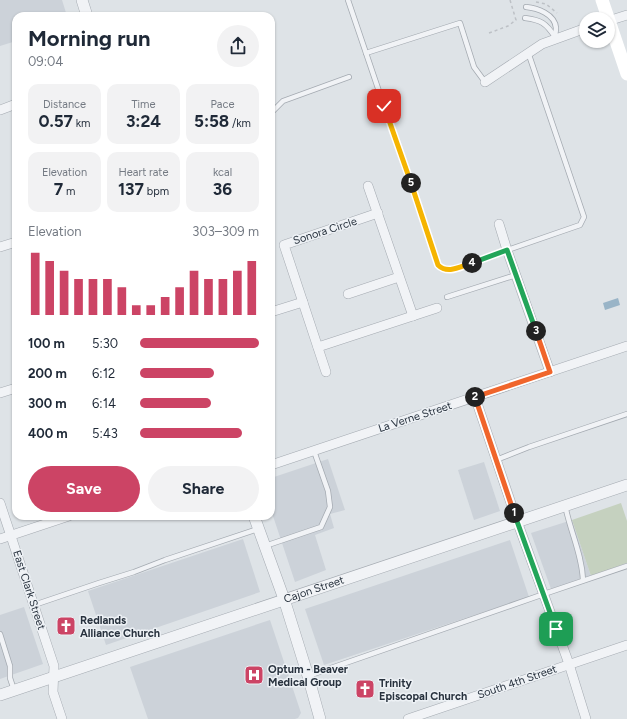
<!DOCTYPE html>
<html lang="en">
<head>
<meta charset="utf-8">
<style>
	:root { --surface:#fff; --page:#f2f2f3; --text:#1f2937; --muted:#747a83; --accent:#cc4465 }
	body { margin:0; font-family:Figtree,sans-serif; background:var(--page); color:var(--text); height:100vh; display:flex; flex-direction:column; font-size:15px; white-space:nowrap }
	* { box-sizing:border-box; margin:0 }
	p { font-size:13px; color:var(--muted) }
	.icon { flex:none; width:22px; height:22px; fill:none; stroke:currentColor; stroke-width:2; stroke-linecap:round; stroke-linejoin:round }
	.map { position:relative; flex:1; overflow:hidden }
	.details { position:absolute; left:12px; top:12px; width:263px; height:508px; display:flex; flex-direction:column; background:var(--surface); border-radius:12px; box-shadow:0 1px 3px #0004 }
	.details>* { flex:none }
	.fabs { position:absolute; left:579px; top:12px; display:grid; gap:8px }
	.fabs a { display:grid; place-items:center; width:36px; height:36px; border-radius:50%; background:var(--surface); box-shadow:0 1px 3px #0004; font-size:20px }
	.pin { position:absolute; display:grid; place-items:center; width:34px; height:34px; color:#fff; margin:-17px; border-radius:8px; box-shadow:0 2px 6px #0006 }
	.km { position:absolute; width:20px; height:20px; margin:-10px; border-radius:50%; background:#222; color:#fff; font-size:11px; line-height:20px; text-align:center }
	.round { display:grid; place-items:center; flex:none; width:42px; height:42px; border-radius:21px; background:var(--page) }
	.headline { display:flex; align-items:center; justify-content:space-between; height:68px; padding:0 16px }
	h1 { font-size:22px; font-weight:700; line-height:30px }
	.stats { display:grid; grid-template-columns:repeat(3,1fr); gap:6px; height:68px; padding:4px 16px }
	.stats div { display:grid; align-content:center; border-radius:10px; background:var(--page); text-align:center }
	.stats b { font-size:17px; font-weight:700 }
	.stats small { font-size:11px; font-weight:400 }
	.stats p { font-size:11px }
	.chart { height:112px; padding:8px 16px }
	.chart p { display:flex; justify-content:space-between }
	.chart svg { width:100%; height:72px; margin-top:4px; stroke:var(--accent); stroke-width:6 }
	.button { display:flex; gap:8px; margin-top:auto; padding:8px 16px }
	.button a { flex:1; height:46px; border-radius:24px; background:var(--accent); color:#fff; font-size:16px; font-weight:700; line-height:46px; text-align:center }
	.button a+a { background:var(--page); color:var(--text) }
	ul { padding:0 16px; list-style:none; font-size:13px }
	li { display:grid; grid-template-columns:64px 48px 1fr; align-items:center; height:30px }
	li i { height:10px; border-radius:5px; background:var(--accent) }
	.map>svg:first-child { display:block }
	.built { fill:#ccd2d9 }
	.green { fill:#c5d1bf }
	.water { fill:#99b4c7 }
	.lines { fill:none; stroke-linecap:round; stroke-linejoin:round }
	.service-casing { stroke:#a4aab1; stroke-width:6 }
	.minor-casing { stroke:#a4aab1; stroke-width:10 }
	.tertiary-casing { stroke:#a4aab1; stroke-width:12 }
	.path { stroke:#bdc1c6; stroke-width:1.5; stroke-dasharray:3 3; stroke-linecap:butt }
	.service { stroke:#f1f3f6; stroke-width:4.5 }
	.minor { stroke:#f1f3f6; stroke-width:9 }
	.tertiary { stroke:#f1f3f6; stroke-width:11 }
	.secondary { stroke:#fff; stroke-width:13 }
	.split-1-casing { stroke:#fff; stroke-width:8 }
	.split-2-casing { stroke:#fff; stroke-width:8 }
	.split-3-casing { stroke:#fff; stroke-width:8 }
	.split-4-casing { stroke:#fff; stroke-width:8 }
	.split-5-casing { stroke:#fff; stroke-width:8 }
	.split-6-casing { stroke:#fff; stroke-width:8 }
	.split-1 { stroke:#22a559; stroke-width:5 }
	.split-2 { stroke:#f0652b; stroke-width:5 }
	.split-3 { stroke:#f0652b; stroke-width:5 }
	.split-4 { stroke:#22a559; stroke-width:5 }
	.split-5 { stroke:#f5b400; stroke-width:5 }
	.split-6 { stroke:#f5b400; stroke-width:5 }
	.labels { text-anchor:middle; dominant-baseline:central; stroke-width:3; stroke-linejoin:round; paint-order:stroke }
	.street-label { font-size:11px; fill:#28323e; stroke:#edf1f5 }
	.poi-label { font-size:11px; font-weight:bold; fill:#28323e; stroke:#edf1f5; text-anchor:start }
</style>
</head>
<body>
<div class="map">
<svg width="627" height="719" viewBox="0 0 627 719">
	<rect width="100%" height="100%" fill="#dee3e7"/>
	<g class="built">
		<path d="M0,0h62l5,16h-51v25l-16,5z"/>
		<path d="M328,459l17,51 -15,4 4,14 -19,7 11,35 -31,12 -24,-72v-32z"/>
		<path d="M484,462l16,49 -26,9 -16,-50z"/>
		<path d="M572,520l19,56 -40,13 -20,-56z"/>
		<path d="M243,539l17,53 -154,53 -18,-54z"/>
		<path d="M510,540l19,57 -205,68 -19,-56z"/>
		<path d="M24,607l19,57 -43,15v-64z"/>
		<path d="M270,620l31,93 -3,5 -3,1h-147l-18,-52z"/>
	</g>
	<path class="green" d="M621,503l6,18v42l-36,13 -19,-56z"/>
	<path class="water" d="M618,298l2,7 -15,5 -2,-7z"/>
	<g class="lines">
		<defs>
			<g id="service">
				<path d="M348,0l90,265 8,5h4l130,-45 4,-8 -56,-165"/>
				<path d="M526,7c11,1 29,7 30,21 0,3 -1,7 -1,10"/>
				<path d="M525,18c16,2 21,5 30,19"/>
				<path d="M366,53l94,-30 14,44 11,15"/>
				<path d="M271,113l12,-12 66,-24"/>
				<path d="M447,297l69,-22"/>
				<path d="M496,460l33,-13 98,-33"/>
				<path d="M565,505c5,26 17,49 18,75"/>
				<path d="M265,546l56,-19 9,-20 -2,-16 -14,-40"/>
				<path d="M34,605l65,-22 35,-11 31,-12 93,-31"/>
				<path d="M0,634l10,32v12l4,12"/>
				<path d="M308,676l236,-82 83,-28"/>
			</g>
			<g id="minor">
				<path d="M608,21l19,-6"/>
				<path d="M485,82l57,-38 44,-16"/>
				<path d="M0,110l16,-6"/>
				<path d="M368,186l45,130"/>
				<path d="M499,224l8,26 43,122"/>
				<path d="M0,247l16,-5"/>
				<path d="M348,294l51,-17"/>
				<path d="M271,312l32,-10"/>
				<path d="M318,347l119,-39"/>
				<path d="M326,372l-42,-127 94,-32"/>
				<path d="M0,393l16,-5"/>
				<path d="M475,397l42,124 52,143 17,55"/>
				<path d="M271,465l356,-119"/>
				<path d="M0,503l54,163 -1,26 9,27"/>
				<path d="M0,539l69,-23"/>
				<path d="M408,719l219,-74"/>
			</g>
			<g id="tertiary">
				<path d="M82,0l5,16"/>
				<path d="M254,516l30,83 24,77 12,43"/>
				<path id="s1" d="M0,695c209,-71 418,-141 627,-210"/>
			</g>
		</defs>
		<use href="#service" class="service-casing"/>
		<use href="#minor" class="minor-casing"/>
		<use href="#tertiary" class="tertiary-casing"/>
		<g class="path">
			<path d="M536,2l10,2 11,9"/>
			<path d="M489,33l19,-7 8,-6 -6,-20"/>
		</g>
		<use href="#service" class="service"/>
		<use href="#minor" class="minor"/>
		<use href="#tertiary" class="tertiary"/>
		<path class="secondary" d="M602,0l25,74"/>
	</g>
	<g class="lines">
		<defs>
			<path id="split-1" d="M514,513l42,116"/>
			<path id="split-2" d="M475,397l39,116"/>
			<path id="split-3" d="M475,397l75,-25 -14,-41"/>
			<path id="split-4" d="M472,263l35,-13 29,81"/>
			<path id="split-5" d="M411,183l27,82c10,10 23,1 34,-2"/>
			<path id="split-6" d="M384,106l27,77"/>
		</defs>
		<use href="#split-1" class="split-1-casing"/>
		<use href="#split-2" class="split-2-casing"/>
		<use href="#split-3" class="split-3-casing"/>
		<use href="#split-4" class="split-4-casing"/>
		<use href="#split-5" class="split-5-casing"/>
		<use href="#split-6" class="split-6-casing"/>
		<use href="#split-1" class="split-1"/>
		<use href="#split-2" class="split-2"/>
		<use href="#split-3" class="split-3"/>
		<use href="#split-4" class="split-4"/>
		<use href="#split-5" class="split-5"/>
		<use href="#split-6" class="split-6"/>
	</g>
	<defs>
		<symbol id="church-square" viewBox="-11 -11 22 22"><rect x="-9" y="-9" width="18" height="18" rx="4" fill="#cc4465" stroke="#edf1f5"/><path d="M-1.2-6h2.4v3.5h3.3v2.4h-3.3V6h-2.4V-.1h-3.3v-2.4h3.3Z" fill="#fff"/></symbol>
		<symbol id="hospital-square" viewBox="-11 -11 22 22"><rect x="-9" y="-9" width="18" height="18" rx="4" fill="#cc4465" stroke="#edf1f5"/><path d="M-5-5h3v3.5h4V-5h3V5h-3V1.5h-4V5h-3Z" fill="#fff"/></symbol>
	</defs>
	<g fill-rule="evenodd">
		<use href="#church-square" x="55" y="615" width="22" height="22"/>
		<use href="#hospital-square" x="243" y="664" width="22" height="22"/>
		<use href="#church-square" x="354" y="678" width="22" height="22"/>
	</g>
	<g class="labels">
		<g class="street-label">
			<text transform="translate(325 231) rotate(-18)">Sonora Circle</text>
			<text transform="translate(415 417) rotate(-18)">La Verne Street</text>
			<text stroke="none"><textPath href="#s1" startOffset="331">Cajon Street</textPath></text>
			<text transform="translate(29 590) rotate(72)">East Clark Street</text>
			<text transform="translate(517 682) rotate(-19)">South 4th Street</text>
		</g>
		<g class="poi-label">
			<text x="80" y="620">Redlands<tspan x="80" dy="13">Alliance Church</tspan></text>
			<text x="268" y="669">Optum - Beaver<tspan x="268" dy="13">Medical Group</tspan></text>
			<text x="379" y="683">Trinity<tspan x="379" dy="13">Episcopal Church</tspan></text>
		</g>
	</g>
</svg>
<div class="fabs">
<a><svg class="icon" aria-label="layers" viewBox="0 0 24 24"><path d="M12 4l9 5-9 5-9-5zM3 14l9 5 9-5"/></svg></a>
</div>
<div class="pin" style="left:556px;top:629px;background:#1e9e55"><svg class="icon" aria-label="arrive" viewBox="0 0 24 24"><path d="M6 21V4h12l-3 4 3 4H6"/></svg></div>
<div class="pin" style="left:384px;top:106px;background:#d93025"><svg class="icon" aria-label="check" viewBox="0 0 24 24"><path d="M5 12l5 5 9-10"/></svg></div>
<b class="km" style="left:514px;top:513px">1</b>
<b class="km" style="left:475px;top:397px">2</b>
<b class="km" style="left:536px;top:331px">3</b>
<b class="km" style="left:472px;top:263px">4</b>
<b class="km" style="left:411px;top:183px">5</b>
<section class="details">
<div class="headline"><div><h1>Morning run</h1><p>09:04</p></div><a class="round"><svg class="icon" aria-label="share" viewBox="0 0 24 24"><path d="M12 15V3M7 8l5-5 5 5M5 13v7h14v-7"/></svg></a></div>
<div class="stats">
<div><p>Distance</p><b>0.57<small> km</small></b></div>
<div><p>Time</p><b>3:24</b></div>
<div><p>Pace</p><b>5:58<small> /km</small></b></div>
</div>
<div class="stats">
<div><p>Elevation</p><b>7<small> m</small></b></div>
<div><p>Heart rate</p><b>137<small> bpm</small></b></div>
<div><p>kcal</p><b>36</b></div>
</div>
<div class="chart"><p><span>Elevation</span>303–309 m</p>
<svg viewBox="0 0 160 44" preserveAspectRatio="none"><path d="M5 44V6M15 44V11M25 44V17M35 44V22M45 44V22M55 44V22M65 44V27M75 44V38M85 44V38M95 44V33M105 44V27M115 44V17M125 44V22M135 44V22M145 44V17M155 44V11"/></svg>
</div>
<ul>
<li><b>100 m</b>5:30<i style="width:100%"></i></li>
<li><b>200 m</b>6:12<i style="width:62%"></i></li>
<li><b>300 m</b>6:14<i style="width:60%"></i></li>
<li><b>400 m</b>5:43<i style="width:86%"></i></li>
</ul>
<div class="button"><a>Save</a><a>Share</a></div>
</section>
</div>
</body>
</html>
